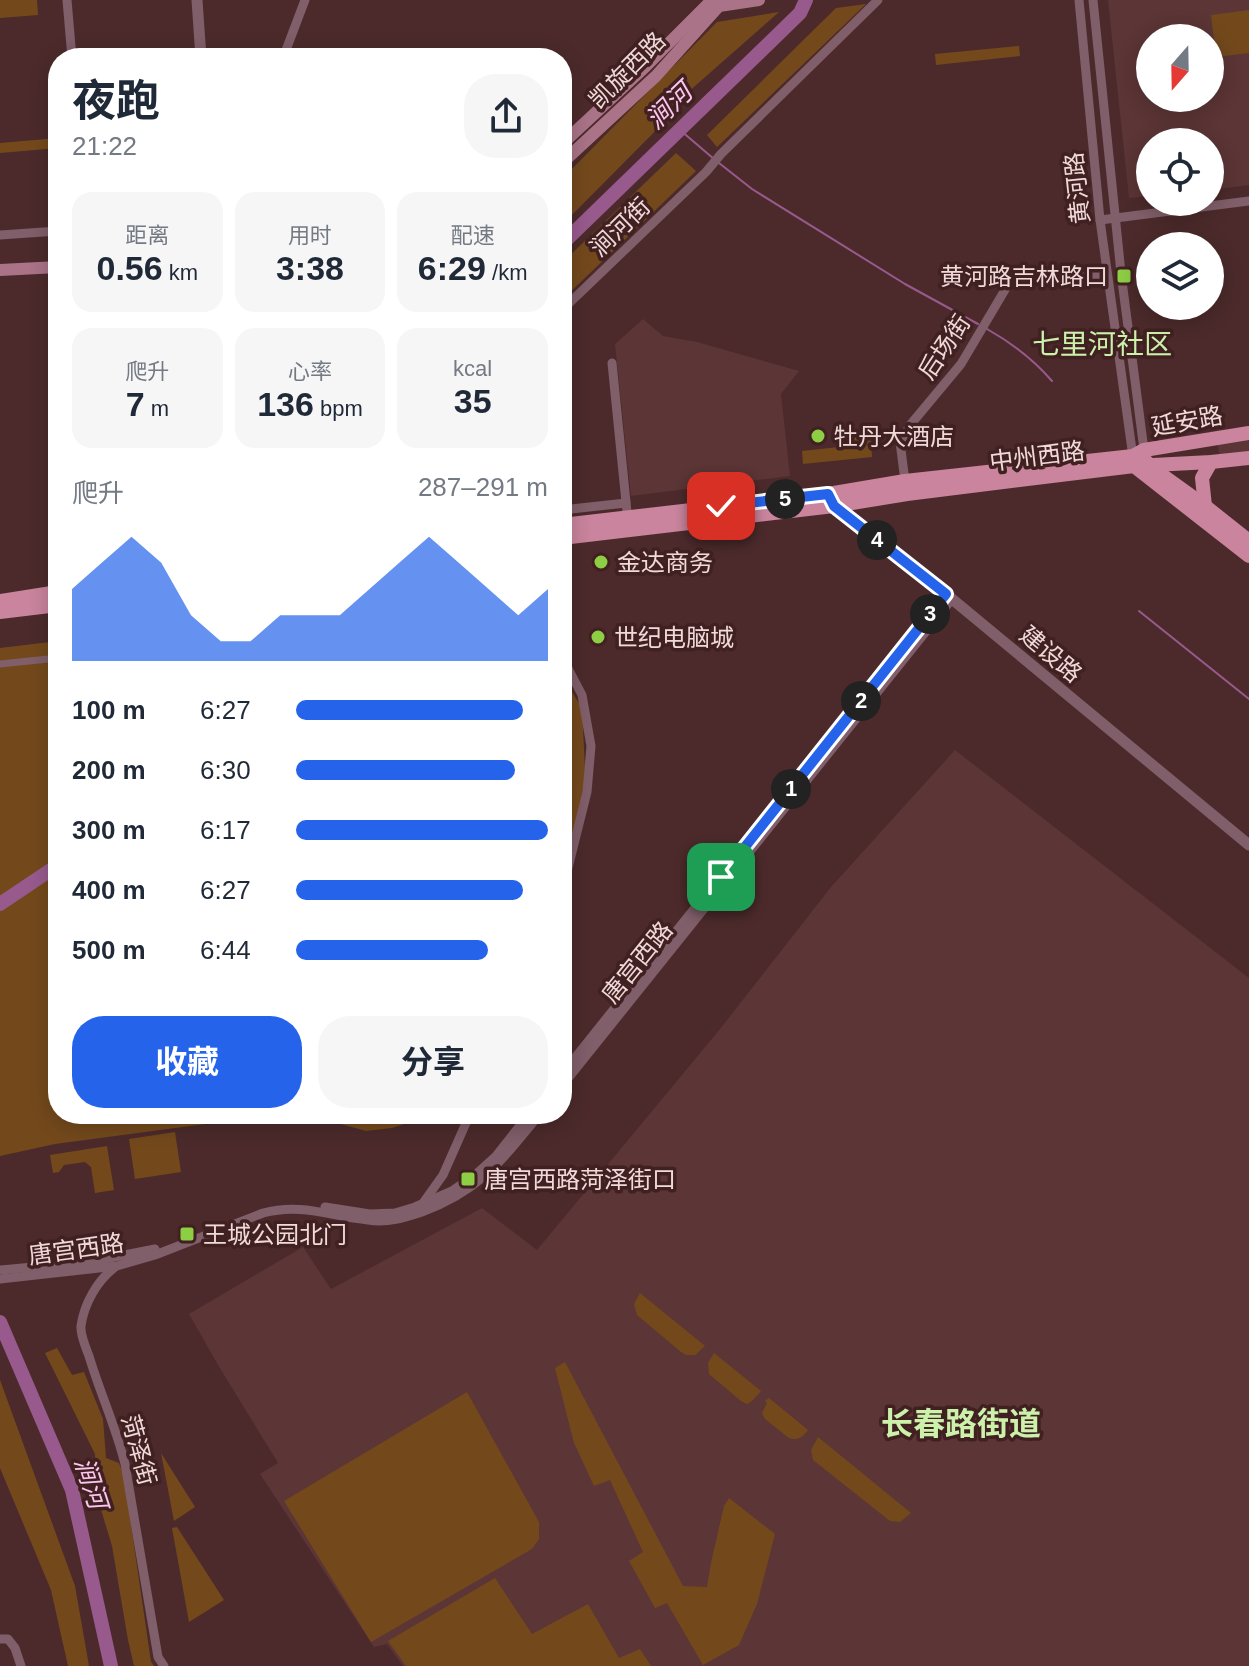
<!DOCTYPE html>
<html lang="zh">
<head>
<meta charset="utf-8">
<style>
	:root { --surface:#fff; --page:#f6f6f7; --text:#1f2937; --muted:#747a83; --accent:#2563eb }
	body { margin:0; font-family:Arial,"Noto Sans SC",sans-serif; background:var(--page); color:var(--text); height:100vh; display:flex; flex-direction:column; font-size:30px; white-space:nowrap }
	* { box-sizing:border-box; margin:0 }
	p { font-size:26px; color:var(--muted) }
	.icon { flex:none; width:44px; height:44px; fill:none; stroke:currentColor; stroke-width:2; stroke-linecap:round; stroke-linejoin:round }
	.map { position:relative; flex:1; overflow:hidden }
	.side { position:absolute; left:48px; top:48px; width:524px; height:1076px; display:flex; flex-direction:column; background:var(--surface); border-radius:32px; box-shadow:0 4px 20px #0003 }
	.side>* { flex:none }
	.needle { width:52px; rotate:200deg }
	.fabs { position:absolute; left:1136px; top:24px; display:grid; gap:16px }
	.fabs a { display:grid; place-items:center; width:88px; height:88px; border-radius:50%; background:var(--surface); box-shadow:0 4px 20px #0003; font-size:40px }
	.pin { position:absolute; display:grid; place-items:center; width:68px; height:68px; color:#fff; margin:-34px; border-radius:16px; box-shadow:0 4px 12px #0006 }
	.km { position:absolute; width:40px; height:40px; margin:-20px; border-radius:50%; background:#222; color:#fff; font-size:22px; line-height:40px; text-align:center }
	.round { display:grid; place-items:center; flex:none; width:84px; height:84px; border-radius:32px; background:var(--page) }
	.headline { display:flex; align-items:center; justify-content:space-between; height:136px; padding:0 24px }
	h1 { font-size:44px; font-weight:700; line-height:60px }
	.metrics { display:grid; grid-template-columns:repeat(3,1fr); gap:12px; height:136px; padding:8px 24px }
	.metrics div { display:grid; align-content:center; border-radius:20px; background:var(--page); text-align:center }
	.metrics b { font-size:34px; font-weight:700 }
	.metrics small { font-size:22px; font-weight:400 }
	.metrics p { font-size:22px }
	.chart { height:224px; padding:16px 24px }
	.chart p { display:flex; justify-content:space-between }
	.chart svg { width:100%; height:144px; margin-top:8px; fill:var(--accent); opacity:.7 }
	.primary-button { display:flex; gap:16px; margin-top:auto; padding:16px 24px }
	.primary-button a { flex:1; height:92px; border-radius:32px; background:var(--accent); color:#fff; font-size:32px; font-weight:700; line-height:92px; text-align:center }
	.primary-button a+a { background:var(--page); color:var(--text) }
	ul { padding:0 24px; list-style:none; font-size:26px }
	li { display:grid; grid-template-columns:128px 96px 1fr; align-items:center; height:60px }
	li i { height:20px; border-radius:10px; background:var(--accent) }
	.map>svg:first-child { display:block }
	.built { fill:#5c3536; fill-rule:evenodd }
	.green { fill:#73491c }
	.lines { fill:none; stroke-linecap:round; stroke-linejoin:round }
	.stream { stroke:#985a8d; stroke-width:2 }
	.river { stroke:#985a8d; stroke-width:14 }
	.pedestrian { stroke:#805e6a; stroke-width:7 }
	.minor { stroke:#805e6a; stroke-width:9 }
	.tertiary { stroke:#805e6a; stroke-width:11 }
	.secondary { stroke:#aa7387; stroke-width:12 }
	.primary { stroke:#ca849d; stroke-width:14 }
	.route-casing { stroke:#fff; stroke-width:16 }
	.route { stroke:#2563eb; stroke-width:10 }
	.poi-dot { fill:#8dce44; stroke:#402021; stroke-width:3 }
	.labels { text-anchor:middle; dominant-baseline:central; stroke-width:7; stroke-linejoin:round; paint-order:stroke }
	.street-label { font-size:24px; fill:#f0d9d9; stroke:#402021 }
	.poi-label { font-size:24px; fill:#f0d9d9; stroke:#402021; text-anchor:start }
	.water-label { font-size:26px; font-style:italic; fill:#fcc6f1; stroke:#402021 }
	.quarter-label { font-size:28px; fill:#cbf1ab; stroke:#402021 }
	.district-label { font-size:32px; font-weight:bold; fill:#cbf1ab; stroke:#402021 }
</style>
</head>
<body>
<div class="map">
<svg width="1249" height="1666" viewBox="0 0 1249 1666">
	<rect width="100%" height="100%" fill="#4c2a2b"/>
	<g class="built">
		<path d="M1108,0h141v185l-39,5v-48h-60v54l-21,2zM1150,38h60v60h-60z"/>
		<path d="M643,319l20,17 34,6 102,29 -18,23 9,82 -159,20 -16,-152z"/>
		<path d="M1249,435v22l-29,4 -3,-22z"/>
		<path d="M955,750l294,228v688h-846l-16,-22 -13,3 -114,-173 18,-11 -60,-98 -29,-51 114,-67 28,42 151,-81 55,42 183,-221 111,-142z"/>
	</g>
	<g class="green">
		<path d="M0,0h37l1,15 -38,3z"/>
		<path d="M866,4l-149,143 -10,-12 129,-127z"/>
		<path d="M1249,10v43l-33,4 -5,-42z"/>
		<path d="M779,12l-92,81 -1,7 -124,125v-46l155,-157z"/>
		<path d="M1019,46l1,10 -84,9 -1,-11z"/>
		<path d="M58,138v10l-58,5v-10z"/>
		<path d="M676,153l20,18 -134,129v-37z"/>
		<path d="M846,424l25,17 1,16 -69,7 -1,-13 46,-5z"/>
		<path d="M58,641v473h376l-42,14 -26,3 -43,-12 -57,-3 -211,28 -55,12v-508z"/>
		<path d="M562,676l20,32 3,61 -3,47 -20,74z"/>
		<path d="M175,1132l6,40 -46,7 -6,-40z"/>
		<path d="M107,1146l7,44 -19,3 -4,-26 -6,-5 -21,3 -5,7 -6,1 -3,-18z"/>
		<path d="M640,1293l65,53 -10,9h-9l-5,-3 -44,-37 -3,-11z"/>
		<path d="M57,1348l15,27 12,-3 19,47 3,39 13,5 5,14 27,185 3,4h-20l-6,-26 -16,-94 -16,-53 -1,-39 -50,-101z"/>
		<path d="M714,1353l47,38 -9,10 -5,3 -6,-3 -32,-27 -1,-11z"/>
		<path d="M565,1362l118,224 24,1 4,-24 13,-57 5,-8 46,36 -18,70 -18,41 -36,20 -36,-62 -12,5 -26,-47 14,-9 -33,-72 -16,6 -20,-43 -19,-75z"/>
		<path d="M0,1380l75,206 14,80h-21l-17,-76 -51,-122z"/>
		<path d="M467,1392l72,130v17l-7,10 -161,93 -87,-141z"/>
		<path d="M769,1398l39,32c-5,7 -10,11 -19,8l-24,-19 -3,-6 5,-10 -2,-2z"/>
		<path d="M818,1437l93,76 -11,9 -10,-1 -77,-61 -2,-10z"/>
		<path d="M161,1453l34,54 -21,14z"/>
		<path d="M177,1527l47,73 -35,22 -17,-94z"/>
		<path d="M495,1578l37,56 56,-30 31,54 21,-9 11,17h-245l-18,-25z"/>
	</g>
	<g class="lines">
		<g class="stream">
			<path d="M680,130l34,29"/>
			<path d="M719,163l33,26 153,95 73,40"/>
			<path d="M987,329c25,14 46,30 65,52"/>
			<path d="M1139,611l110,88"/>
		</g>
		<g class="river">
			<path d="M562,244l238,-231 6,-13"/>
			<path d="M0,904l58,-39"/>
			<path d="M0,1322l72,168 39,176"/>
		</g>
		<path class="pedestrian" d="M0,664l58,-6"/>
		<g class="minor">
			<path d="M67,0l5,58"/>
			<path d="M1079,0l21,220 33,237"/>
			<path d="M1093,0l28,273 23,177"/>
			<path d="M283,58l22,-58"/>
			<path d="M1100,220l149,-19"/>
			<path d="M0,235l58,-4"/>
			<path d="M562,310l144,-138 15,-18 157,-154"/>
			<path d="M612,363l16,159"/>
			<path d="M905,481l-5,-39 11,-18 50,-60 51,-86 95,-2"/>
			<path d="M562,510l64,-7"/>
			<path d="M562,657l20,38 9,51 -4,46 -25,100"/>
			<path d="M562,1074l384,-480"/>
			<path d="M562,1086l390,-487"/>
			<path d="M423,1203l20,-28 27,-61"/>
			<path d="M325,1207l45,7 25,-1 20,-6 37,-16 23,-16 21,-19 33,-42"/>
			<path d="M114,1268c-17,13 -30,36 -33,58 -1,9 5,22 8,30 11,37 27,71 36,108l33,193 6,9"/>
			<path d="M0,1270l89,-8 66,-13"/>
			<path d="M0,1279l117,-13 38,-11 108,-42c39,-10 66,3 105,7 20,3 36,-2 54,-8 59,-22 79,-51 118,-98"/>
			<path d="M0,1639h8l7,9 6,18"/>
		</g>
		<g class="tertiary">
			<path d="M197,0l4,58"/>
			<path d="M833,502l1,4 112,88 303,251"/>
		</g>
		<g class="secondary">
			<path d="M562,144l84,-78 66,-66"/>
			<path d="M562,163l94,-87 63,-70 40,-6"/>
			<path d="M0,270l58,-3"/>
		</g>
		<g class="primary">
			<path d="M1147,462l1,3 57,41 44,35"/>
			<path d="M1134,466l115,90"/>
			<path d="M1205,506l-3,-28 9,-16"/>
			<path d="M562,525l266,-31 77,-13 228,-25 11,-6 105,-17"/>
			<path d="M562,538l272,-32 73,-12 227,-28 77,-4 38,-4"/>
			<path d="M0,601l58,-9"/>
			<path d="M0,612l58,-7"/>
		</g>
	</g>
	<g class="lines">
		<defs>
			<path id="route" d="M721,506l107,-12 6,12 112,88 -225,283"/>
		</defs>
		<use href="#route" class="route-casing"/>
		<use href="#route" class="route"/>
	</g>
	<g class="poi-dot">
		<rect x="1116" y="268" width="16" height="16" rx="4"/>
		<circle cx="818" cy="436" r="8"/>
		<circle cx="601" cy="562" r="8"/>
		<circle cx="598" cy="637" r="8"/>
		<rect x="460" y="1171" width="16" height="16" rx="4"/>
		<rect x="179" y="1226" width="16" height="16" rx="4"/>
	</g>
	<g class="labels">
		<g class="street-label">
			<text transform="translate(627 70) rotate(-45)">凯旋西路</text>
			<text transform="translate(1077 188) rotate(-96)">黄河路</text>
			<text transform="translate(620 227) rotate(-44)">涧河街</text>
			<text transform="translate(944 347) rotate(-56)">后场街</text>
			<text transform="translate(1187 421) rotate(-10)">延安路</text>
			<text transform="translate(1037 456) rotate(-7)">中州西路</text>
			<text transform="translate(1051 654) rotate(40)">建设路</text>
			<text transform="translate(637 962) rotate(-51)">唐宫西路</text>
			<text transform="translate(76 1249) rotate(-8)">唐宫西路</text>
			<text transform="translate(139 1450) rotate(75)">菏泽街</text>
		</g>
		<g class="poi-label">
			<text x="1108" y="276" text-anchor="end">黄河路吉林路口</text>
			<text x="834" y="436">牡丹大酒店</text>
			<text x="617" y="562">金达商务</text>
			<text x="614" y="637">世纪电脑城</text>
			<text x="484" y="1179">唐宫西路菏泽街口</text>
			<text x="203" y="1234">王城公园北门</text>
		</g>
		<g class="water-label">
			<text transform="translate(669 106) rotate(-44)">涧河</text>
			<text transform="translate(91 1483) rotate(72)">涧河</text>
		</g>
		<g class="quarter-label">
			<text x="1102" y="344">七里河社区</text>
		</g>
		<g class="district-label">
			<text x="961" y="1424">长春路街道</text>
		</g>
	</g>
</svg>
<div class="fabs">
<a><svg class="needle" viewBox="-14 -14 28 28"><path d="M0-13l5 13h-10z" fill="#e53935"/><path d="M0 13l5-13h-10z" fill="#747a83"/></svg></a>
<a><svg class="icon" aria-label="locate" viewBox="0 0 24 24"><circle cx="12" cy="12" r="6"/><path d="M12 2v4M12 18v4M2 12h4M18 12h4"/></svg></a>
<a><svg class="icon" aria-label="layers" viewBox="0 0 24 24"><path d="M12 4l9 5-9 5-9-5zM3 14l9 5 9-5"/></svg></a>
</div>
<div class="pin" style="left:721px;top:877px;background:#1e9e55"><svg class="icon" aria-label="arrive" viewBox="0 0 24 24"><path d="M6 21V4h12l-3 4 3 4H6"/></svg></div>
<div class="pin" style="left:721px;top:506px;background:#d93025"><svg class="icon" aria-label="check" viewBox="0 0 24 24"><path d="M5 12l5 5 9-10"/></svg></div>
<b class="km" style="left:791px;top:789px">1</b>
<b class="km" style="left:861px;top:701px">2</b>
<b class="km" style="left:930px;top:614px">3</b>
<b class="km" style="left:877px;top:540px">4</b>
<b class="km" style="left:785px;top:499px">5</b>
<section class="side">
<div class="headline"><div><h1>夜跑</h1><p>21:22</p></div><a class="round"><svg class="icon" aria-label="share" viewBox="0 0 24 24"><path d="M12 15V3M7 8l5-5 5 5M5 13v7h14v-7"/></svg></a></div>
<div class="metrics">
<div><p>距离</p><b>0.56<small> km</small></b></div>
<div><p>用时</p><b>3:38</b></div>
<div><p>配速</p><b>6:29<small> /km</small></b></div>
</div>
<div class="metrics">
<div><p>爬升</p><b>7<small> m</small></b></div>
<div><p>心率</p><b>136<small> bpm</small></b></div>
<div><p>kcal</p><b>35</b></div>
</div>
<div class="chart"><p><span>爬升</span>287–291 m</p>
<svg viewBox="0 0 160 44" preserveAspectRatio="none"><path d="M0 44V22L10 14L20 6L30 14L40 30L50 38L60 38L70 30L80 30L90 30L100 22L110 14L120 6L130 14L140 22L150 30L160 22V44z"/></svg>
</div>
<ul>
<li><b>100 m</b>6:27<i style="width:90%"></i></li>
<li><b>200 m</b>6:30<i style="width:87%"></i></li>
<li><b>300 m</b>6:17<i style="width:100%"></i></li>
<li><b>400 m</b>6:27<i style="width:90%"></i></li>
<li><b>500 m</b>6:44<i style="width:76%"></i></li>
</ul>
<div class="primary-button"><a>收藏</a><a>分享</a></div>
</section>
</div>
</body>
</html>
